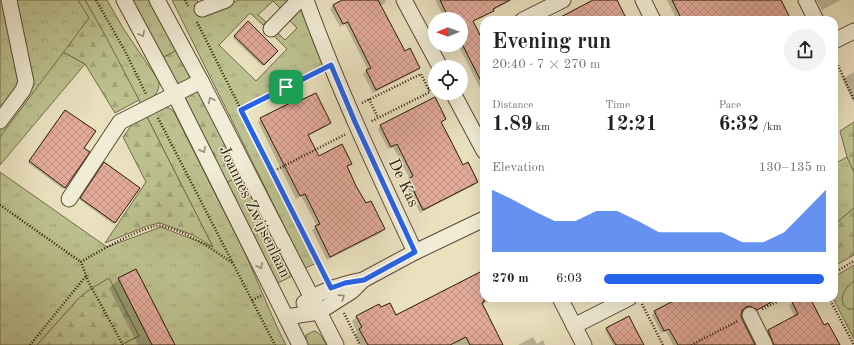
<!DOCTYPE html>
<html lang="en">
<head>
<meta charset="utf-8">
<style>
	:root { --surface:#fff; --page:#f2f2f2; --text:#222; --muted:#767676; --accent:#2563eb }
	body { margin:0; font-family:"Old Standard TT",serif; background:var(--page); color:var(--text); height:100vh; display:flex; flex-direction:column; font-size:15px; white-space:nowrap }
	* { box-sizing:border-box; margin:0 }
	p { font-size:13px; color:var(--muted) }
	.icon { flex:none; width:22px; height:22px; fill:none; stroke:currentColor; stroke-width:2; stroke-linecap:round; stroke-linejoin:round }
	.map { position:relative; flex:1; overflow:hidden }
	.drawer { position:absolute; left:480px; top:16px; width:358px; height:286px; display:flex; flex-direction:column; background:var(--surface); border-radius:12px; box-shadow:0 4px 16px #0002 }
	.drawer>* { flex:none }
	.needle { width:26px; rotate:269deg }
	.controls { position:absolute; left:428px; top:12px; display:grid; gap:8px }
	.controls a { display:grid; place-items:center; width:40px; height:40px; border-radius:50%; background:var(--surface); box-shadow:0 4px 16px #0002; font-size:20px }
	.pin { position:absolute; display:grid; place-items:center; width:34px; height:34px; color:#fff; margin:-17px; border-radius:8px; box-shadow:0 2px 6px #0006 }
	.round { display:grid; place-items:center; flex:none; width:42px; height:42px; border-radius:21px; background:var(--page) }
	.summary { display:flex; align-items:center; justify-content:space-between; height:68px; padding:0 12px }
	h1 { font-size:22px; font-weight:800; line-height:30px }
	.figures { display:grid; grid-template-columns:repeat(3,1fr); gap:6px; height:68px; padding:4px 12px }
	.figures div { display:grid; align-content:center }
	.figures b { font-size:20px; font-weight:800 }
	.figures small { font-size:11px; font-weight:400 }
	.figures p { font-size:11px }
	.chart { height:112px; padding:8px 12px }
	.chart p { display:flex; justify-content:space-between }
	.chart svg { width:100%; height:72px; margin-top:4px; fill:var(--accent); opacity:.7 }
	ul { padding:0 12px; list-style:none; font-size:13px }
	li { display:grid; grid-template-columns:64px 48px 1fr; align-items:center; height:30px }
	li i { height:10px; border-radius:5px; background:var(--accent) }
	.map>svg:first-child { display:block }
	.grass { fill:url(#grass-tufts); stroke:#736c4a }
	.forest { fill:url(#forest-firs); stroke:#736c4a }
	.park { fill:url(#park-crowns); stroke:#736c4a }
	.pitch { fill:#bcc18f; stroke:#736c4a }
	.shadow { fill:#0003 }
	.building { fill:url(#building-cross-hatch); stroke:#2a1805 }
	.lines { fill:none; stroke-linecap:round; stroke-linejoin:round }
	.minor-casing { stroke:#5a4a34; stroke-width:17 }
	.path { stroke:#2a1805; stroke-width:2.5; stroke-dasharray:1 2; stroke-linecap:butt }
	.minor { stroke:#f1ecd5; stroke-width:15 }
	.oneway { stroke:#978d77 }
	.route-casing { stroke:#fff; stroke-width:8 }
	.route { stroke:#2563eb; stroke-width:5 }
	.labels { text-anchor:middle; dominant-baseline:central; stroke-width:3; stroke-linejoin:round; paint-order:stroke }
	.street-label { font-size:16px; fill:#2a1805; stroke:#f1ecd5 }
</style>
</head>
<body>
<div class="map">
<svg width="854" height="345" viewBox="0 0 854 345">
	<defs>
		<pattern id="grass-tufts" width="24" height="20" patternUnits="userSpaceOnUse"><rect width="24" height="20" fill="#bcc18f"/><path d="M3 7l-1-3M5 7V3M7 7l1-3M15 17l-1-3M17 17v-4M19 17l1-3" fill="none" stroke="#a2a57a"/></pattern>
		<pattern id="forest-firs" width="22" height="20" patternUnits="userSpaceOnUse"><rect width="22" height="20" fill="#bcc18f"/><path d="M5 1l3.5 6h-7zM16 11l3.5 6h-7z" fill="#a2a57a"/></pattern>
		<pattern id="park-crowns" width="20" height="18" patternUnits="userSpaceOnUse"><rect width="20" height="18" fill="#bcc18f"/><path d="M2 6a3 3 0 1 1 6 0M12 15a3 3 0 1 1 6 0" fill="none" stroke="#a2a57a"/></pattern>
		<pattern id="building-cross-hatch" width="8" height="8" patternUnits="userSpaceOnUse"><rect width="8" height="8" fill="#e2aa99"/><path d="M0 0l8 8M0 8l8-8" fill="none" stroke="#c29282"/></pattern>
	</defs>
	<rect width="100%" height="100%" fill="#eae1bf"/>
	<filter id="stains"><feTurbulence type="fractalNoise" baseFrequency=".005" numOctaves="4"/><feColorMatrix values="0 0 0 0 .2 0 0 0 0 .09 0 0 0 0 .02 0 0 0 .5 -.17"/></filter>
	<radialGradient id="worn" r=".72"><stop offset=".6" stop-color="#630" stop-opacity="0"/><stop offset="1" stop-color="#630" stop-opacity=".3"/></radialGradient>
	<g class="grass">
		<path d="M85,0h22l16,28 36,53c1,14 -7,17 -18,23z"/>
		<path d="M132,0h19l26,50 -15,8z"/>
		<path d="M172,0h25l6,14 36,-14h54l-11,10 -9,-9 -15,14 8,7 -3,3 -13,-12 -31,32 37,36 31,-32 -14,-14 4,-3 8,8 12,-12 -9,-9 10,-11h6l22,56 -84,42 75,157 -12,5z"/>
		<path d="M20,28l65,36 -85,101v-34z"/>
		<path d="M162,107l7,1 5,4 71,141 32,74 9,18h-160l-1,-2 14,-7 -50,-46 -9,7 -43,48h-37v-173l107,75 54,-20 52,20 -67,-132z"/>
		<path d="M847,157l7,15v36l-20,17v-61z"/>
		<path d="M241,175l51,101 -16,8 -50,-101z"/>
		<path d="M854,265v74l-21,-41 1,-21z"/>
		<path d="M314,331c7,2 9,8 12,14h-19l-1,-3v-7z"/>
	</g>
	<g class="forest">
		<path d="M53,0h32l20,35 34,65 -24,13 -30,-49 -65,-36z"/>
		<path d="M177,50l13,25 -1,4 -9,6 -2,-1 -16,-26z"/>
		<path d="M196,90l3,1 42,84 -15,8 -43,-83 1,-6z"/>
		<path d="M146,115l67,132 -20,-12 -33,-12 -13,3 -42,17 41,-61 -23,-45 11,-15z"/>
		<path d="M854,122v50l-7,-15 -7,-26z"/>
		<path d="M854,208v47l-20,11v-41z"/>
		<path d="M109,278l30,58 -19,9h-83l43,-48 9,-7z"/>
	</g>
	<path class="park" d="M0,0h78l11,18 -89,119z"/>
	<path class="pitch" d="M854,281v28h-6c-12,-9 -3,-21 6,-28z"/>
	<g class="shadow">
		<path d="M344,0h41l1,2 -6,4 24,46 15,16 -3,3 -43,22 -10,-19 5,-4 -23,-46 -5,3 -10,-18 3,-4z"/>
		<path d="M435,0h77l-40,22 12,23v51l-26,-51h3v-26h-16z"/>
		<path d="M667,0h112l11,20h-113z"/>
		<path d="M816,0h25l-19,10z"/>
		<path d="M248,23l29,28 -15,15 -29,-28z"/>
		<path d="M854,72v31l-12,-24z"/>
		<path d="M64,112l19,36 5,4 -25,37 -35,-26z"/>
		<path d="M261,119l69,4 -3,3 -19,10 11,21 32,7 -5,3 19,38 19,24 -3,4 -54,27 -15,-30 5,-4 -16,-30 -5,3 -38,-77z"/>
		<path d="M445,119l-5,4 22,43 15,16 -3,3 -54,28 -15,-30 5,-4 -17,-32 -5,2 -10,-20 3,-4z"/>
		<path d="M103,165l11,57 -1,2 -33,-24z"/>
		<path d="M136,270l38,75h-36l-29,-57 10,-9z"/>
		<path d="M484,271v27h10l-13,7 21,40h-142l-5,-10 2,-3 -5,-11 5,-5 23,-8 15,8z"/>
		<path d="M586,298h12l-10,5z"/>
		<path d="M681,298h100l-28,14 -6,-3 -6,1 -1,5 14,30h-81l-7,-14 -5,2 -9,-18 3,-3z"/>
		<path d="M800,298h9l15,28 14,19h-67l-6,-11 3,-3 27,-14 -6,-12z"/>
		<path d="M607,328l36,17h-30l-8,-15z"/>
		<path d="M533,337l4,7 6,-4 2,5h-27z"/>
	</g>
	<g class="building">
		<path d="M342,0h36l27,51 5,-3 10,20 -44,22 -10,-20 5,-2 -23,-46 -5,2 -10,-19z"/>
		<path d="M440,0h70l-17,9 1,2 -21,10 11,22v44l-23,-45v-23h-12z"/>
		<path d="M593,0h24l10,20h-72z"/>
		<path d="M672,0h109l10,20h-109z"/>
		<path d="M248,21l30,30 -14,14 -30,-29z"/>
		<path d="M316,93l15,30 -23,12 11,21 23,-12 10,20 -5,2 9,20 10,17 5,-2 14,28 -55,28 -15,-31 5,-2 -15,-30 -5,2 -40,-78 32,-16 1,2z"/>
		<path d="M435,97l11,22 -5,3 11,21 11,22 5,-3 10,20 -55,28 -15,-31 5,-3 -16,-32 -6,3 -11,-22z"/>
		<path d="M65,110l31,21 -12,17 6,4 -25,36 -36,-27z"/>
		<path d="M104,162l36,26 -25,35 -35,-25z"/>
		<path d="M136,269l39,76h-23l-34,-67z"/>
		<path d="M484,270v32l-2,1 21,42h-33l-4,-8 -16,8h-82l-9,-16 3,-2 -6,-11 23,-12 2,3 9,-4 6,12z"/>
		<path d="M679,298h100l-22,12 -7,-4 -4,1 -4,3 -1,5 1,4 13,26h-77l-9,-16 -5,2 -10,-20z"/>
		<path d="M790,298h20l14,27 4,-2 12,22h-66l-6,-15 30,-16z"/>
		<path d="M629,316l7,14 8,15h-28l-10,-17z"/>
	</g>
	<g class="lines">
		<defs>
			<g id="minor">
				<path d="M124,0l51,95 125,250"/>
				<path d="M157,0l44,81 135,264"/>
				<path d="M306,0c31,86 70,169 109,252"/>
				<path d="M404,0l36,67"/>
				<path d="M643,0l10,20"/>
				<path d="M806,0l10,20"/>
				<path d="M202,9l24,-9"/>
				<path d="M523,20l40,-20"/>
				<path d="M271,29l28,-29"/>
				<path d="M834,41l20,-10"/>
				<path d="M453,93l31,58"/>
				<path d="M0,121l23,-31 3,-8 -17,-82"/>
				<path d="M69,199l51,-77 81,-41"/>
				<path d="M560,298l24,47"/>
				<path d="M304,303c17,-13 38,-19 59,-23"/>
				<path d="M750,315l15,30"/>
				<path d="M286,317l33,-5 33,-21 11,-11 52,-28 69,-33"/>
				<path d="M574,326l55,-28"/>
			</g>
		</defs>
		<use href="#minor" class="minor-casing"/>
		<g class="path">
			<path d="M96,0l29,51 21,43"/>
			<path d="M185,0l3,6"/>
			<path d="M197,22l128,255"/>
			<path d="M834,57l20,43"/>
			<path d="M428,89l7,-4"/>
			<path d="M369,99l9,19"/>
			<path d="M362,103l59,-29 9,18 -60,30"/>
			<path d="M241,110l77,-38"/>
			<path d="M158,118l117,227"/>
			<path d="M272,172l74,-38"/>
			<path d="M0,205l81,57"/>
			<path d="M834,273l20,-12"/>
			<path d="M829,298l25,47"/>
			<path d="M252,300l9,-4"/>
			<path d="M642,304l21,41"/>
			<path d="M762,309l23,-11"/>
			<path d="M344,313l16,32"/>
			<path d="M30,345l56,-69"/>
			<path d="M123,345l-34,-62 -8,-21c15,-9 66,-39 81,-36 27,6 49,23 71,37"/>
			<path d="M691,345l47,-24"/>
		</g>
		<use href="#minor" class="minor"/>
	</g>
	<defs><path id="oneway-chevron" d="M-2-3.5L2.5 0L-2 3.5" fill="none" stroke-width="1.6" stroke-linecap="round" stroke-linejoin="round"/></defs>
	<g class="oneway">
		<use href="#oneway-chevron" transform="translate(142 34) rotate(62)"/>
		<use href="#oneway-chevron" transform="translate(211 100) rotate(-117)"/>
		<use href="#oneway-chevron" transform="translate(203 150) rotate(64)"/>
		<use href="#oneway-chevron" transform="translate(260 266) rotate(64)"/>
		<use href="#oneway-chevron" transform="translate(342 297) rotate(-33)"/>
	</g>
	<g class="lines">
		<defs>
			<path id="route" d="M331,65l24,57 60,130 -51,28 -19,3 -14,5 -90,-178z"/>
		</defs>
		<use href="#route" class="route-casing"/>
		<use href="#route" class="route"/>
	</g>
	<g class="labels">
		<g class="street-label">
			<text transform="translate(403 183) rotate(65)">De Kas</text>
			<text transform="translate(254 212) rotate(64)">Joannes Zwijsenlaan</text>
		</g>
	</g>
	<rect width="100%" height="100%" filter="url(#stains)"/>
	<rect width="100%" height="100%" fill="url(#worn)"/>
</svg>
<div class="controls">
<a><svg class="needle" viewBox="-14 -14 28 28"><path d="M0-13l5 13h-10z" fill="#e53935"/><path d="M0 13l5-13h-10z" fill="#767676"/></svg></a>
<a><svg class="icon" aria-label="locate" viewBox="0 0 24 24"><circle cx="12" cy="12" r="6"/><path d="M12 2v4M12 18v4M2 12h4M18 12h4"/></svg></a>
</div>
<div class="pin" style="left:286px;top:87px;background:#1e9e55"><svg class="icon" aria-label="arrive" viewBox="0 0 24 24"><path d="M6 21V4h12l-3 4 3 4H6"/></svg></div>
<section class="drawer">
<div class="summary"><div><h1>Evening run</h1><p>20:40 · 7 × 270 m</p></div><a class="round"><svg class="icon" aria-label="share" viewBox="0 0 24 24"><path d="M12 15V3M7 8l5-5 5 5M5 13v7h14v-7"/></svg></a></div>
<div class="figures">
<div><p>Distance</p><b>1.89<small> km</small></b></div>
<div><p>Time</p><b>12:21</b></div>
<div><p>Pace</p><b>6:32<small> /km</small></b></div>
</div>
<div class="chart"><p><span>Elevation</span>130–135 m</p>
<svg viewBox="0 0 160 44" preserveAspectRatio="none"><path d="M0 44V6L10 12L20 19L30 25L40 25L50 19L60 19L70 25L80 32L90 32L100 32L110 32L120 38L130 38L140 32L150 19L160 6V44z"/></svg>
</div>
<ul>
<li><b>270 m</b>6:03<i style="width:99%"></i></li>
</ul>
</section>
</div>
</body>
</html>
